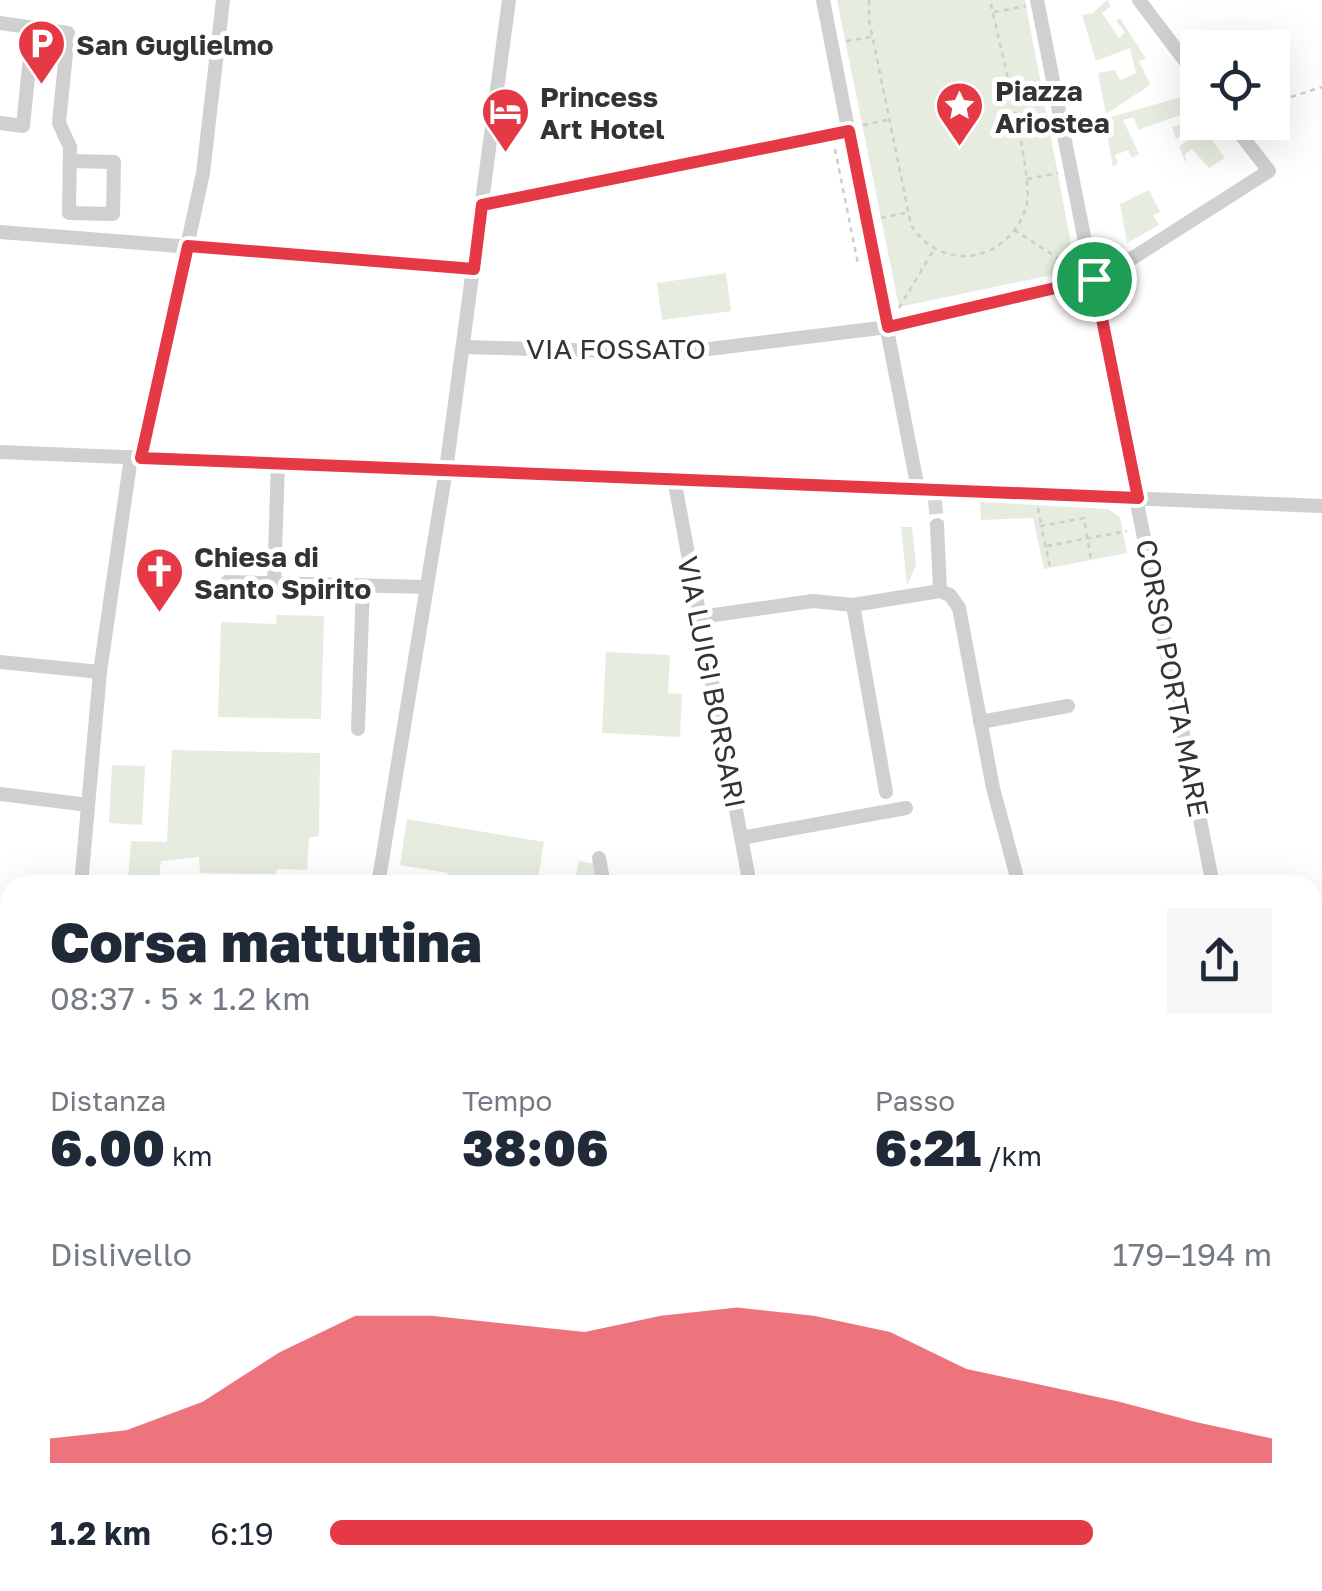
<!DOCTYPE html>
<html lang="it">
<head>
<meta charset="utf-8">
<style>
	:root { --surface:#fff; --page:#f6f6f7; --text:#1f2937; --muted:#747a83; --accent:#e63946 }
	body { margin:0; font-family:"Golos Text",sans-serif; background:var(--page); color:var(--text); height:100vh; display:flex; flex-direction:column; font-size:38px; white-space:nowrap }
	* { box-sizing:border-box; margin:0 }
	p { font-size:32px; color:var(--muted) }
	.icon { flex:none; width:55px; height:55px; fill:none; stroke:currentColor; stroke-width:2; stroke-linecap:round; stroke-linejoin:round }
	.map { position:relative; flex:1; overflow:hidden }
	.side { position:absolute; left:0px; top:875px; width:1322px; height:718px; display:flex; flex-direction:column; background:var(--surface); border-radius:30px 30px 0 0; box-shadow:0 10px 40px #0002 }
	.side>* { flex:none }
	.buttons { position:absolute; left:1180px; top:30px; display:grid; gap:20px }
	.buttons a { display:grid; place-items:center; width:110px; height:110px; border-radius:0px; background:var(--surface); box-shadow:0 10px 40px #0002; font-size:50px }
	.pin { position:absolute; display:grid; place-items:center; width:85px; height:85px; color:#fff; margin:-42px; border:5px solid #fff; border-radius:50%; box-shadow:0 2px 10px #0007 }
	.round { display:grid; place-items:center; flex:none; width:105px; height:105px; border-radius:0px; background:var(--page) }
	.head { display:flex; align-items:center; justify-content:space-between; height:170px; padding:0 50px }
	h1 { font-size:55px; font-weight:800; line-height:75px }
	.metrics { display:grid; grid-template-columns:repeat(3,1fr); gap:15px; height:170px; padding:10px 50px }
	.metrics div { display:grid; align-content:center }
	.metrics b { font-size:50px; font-weight:800 }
	.metrics small { font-size:28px; font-weight:400 }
	.metrics p { font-size:28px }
	.chart { height:280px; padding:20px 50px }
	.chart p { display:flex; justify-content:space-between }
	.chart svg { width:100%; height:180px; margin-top:10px; fill:var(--accent); opacity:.7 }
	ul { padding:0 50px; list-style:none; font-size:32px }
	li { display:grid; grid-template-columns:160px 120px 1fr; align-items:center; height:75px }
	li i { height:25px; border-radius:12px; background:var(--accent) }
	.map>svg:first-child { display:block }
	.green { fill:#e6ecdf }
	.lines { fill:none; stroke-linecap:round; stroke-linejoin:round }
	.minor-tunnel { stroke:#d6d6d6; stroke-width:14; stroke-dasharray:14 7; stroke-linecap:butt }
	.path { stroke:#cdcdcd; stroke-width:2.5; stroke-dasharray:5 5; stroke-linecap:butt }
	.minor { stroke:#d0d0d0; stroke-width:14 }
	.major { stroke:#ababab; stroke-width:18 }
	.route-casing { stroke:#fff; stroke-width:20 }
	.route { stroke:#e63946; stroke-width:12 }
	.labels { text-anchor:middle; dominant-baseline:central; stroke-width:10; stroke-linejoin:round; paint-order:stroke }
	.poi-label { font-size:28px; font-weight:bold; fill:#333; stroke:#fff; text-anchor:start }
	.street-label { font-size:28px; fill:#333; stroke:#fff }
</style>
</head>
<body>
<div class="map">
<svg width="1322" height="1591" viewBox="0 0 1322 1591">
	<rect width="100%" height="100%" fill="#fff"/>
	<g class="green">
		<path d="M837,0h188l51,270 -177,37z"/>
		<path d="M1107,0l4,6 -9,7 17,25 6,-6 -9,-11 4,-3 26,41 -7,2 11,24 -44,29 -8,-41 17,-3 5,10 16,-7 -6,-25 -34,13 -14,-46 11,-2z"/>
		<path d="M1195,93l3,29 6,1 -3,2 24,33 -16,10 -17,-19 -7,5 1,10 -7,-18 15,-10 -4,-5 -14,8 -4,-12 10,-3 -2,-9 -42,15 -4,-13 -11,3 16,34 -7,4 -4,-8 -13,5 3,8 -5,4 -9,-48z"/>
		<path d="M1149,190l11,22 -7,3 6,10 -32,18 -7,-39z"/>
		<path d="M726,273l5,38 -69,9 -5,-37z"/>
		<path d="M980,502l128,7 12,8 7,36 -83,16 -11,-51 -52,2z"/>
		<path d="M901,527h11l4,38 -9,21z"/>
		<path d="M277,615l47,1 -3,103 -103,-2 3,-95 55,2z"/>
		<path d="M606,652l64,3 -2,38 14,1 -2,43 -78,-4z"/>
		<path d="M172,750l148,3 -1,83 -10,2 -2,32 -30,-1 -1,5 -76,-1 -1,-16 -38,4 -3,24h-37v-5h7l3,-39 36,1z"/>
		<path d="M112,765l33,1 -3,59 -33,-2z"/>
		<path d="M407,819l137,23 -7,43h-90l1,-12 -48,-8z"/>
		<path d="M579,861l16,3 4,21h-25z"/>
		<path d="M10,1250v293l-10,-2v-290z"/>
		<path d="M654,1583v-1l91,1 -21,8h-70z"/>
		<path d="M811,1583v-1l57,1 -9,8h-68z"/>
		<path d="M938,1583v-1l183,1 -19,8h-182z"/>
	</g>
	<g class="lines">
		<path class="minor-tunnel" d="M935,500l2,25"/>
		<g class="path">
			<path d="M869,0v20l42,205c12,20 33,32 57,31 29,-2 53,-25 59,-53 6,-29 -29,-165 -37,-203"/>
			<path d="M994,12l32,-6"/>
			<path d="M846,41l25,-4"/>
			<path d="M1010,94l31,-7"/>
			<path d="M1272,103l50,-16"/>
			<path d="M863,125l24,-5"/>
			<path d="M835,149l23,115"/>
			<path d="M1027,179l31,-6"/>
			<path d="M881,218l24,-5"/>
			<path d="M1014,230l61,39"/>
			<path d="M899,308l34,-57"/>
			<path d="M1038,508l3,16"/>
			<path d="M1047,546l80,-15"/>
			<path d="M1050,566l-9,-40 43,-8 7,41"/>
			<path d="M1312,1468l5,19"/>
			<path d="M1312,1485l10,-3"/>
			<path d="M298,1591v-9"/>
			<path d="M849,1591l16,-9"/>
			<path d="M982,1591l19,-9"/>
			<path d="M1050,1591l20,-9"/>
		</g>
		<g class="minor">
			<path d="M823,0l95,489"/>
			<path d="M1037,0l176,885"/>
			<path d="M1139,0l59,78"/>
			<path d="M0,23l68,10 -9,90 11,24 -1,66 44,1 1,-52 -44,-1"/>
			<path d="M0,123l23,3 10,-98"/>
			<path d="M482,205l367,-74"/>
			<path d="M0,232l473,37"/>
			<path d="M463,347l214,6 211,-26 218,-52 163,-104 -38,-49"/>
			<path d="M0,452l1322,54"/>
			<path d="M141,458l62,-285 20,-173"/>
			<path d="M674,479l76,406"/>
			<path d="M937,525l3,66"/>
			<path d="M227,582l200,5"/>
			<path d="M274,583l4,-120"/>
			<path d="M940,591l10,4 9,13 34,180 26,97"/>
			<path d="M853,605l33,187"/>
			<path d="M700,617l113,-16 40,4 87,-14"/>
			<path d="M0,662l100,10"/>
			<path d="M980,722l88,-16"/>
			<path d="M358,729l5,-144"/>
			<path d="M0,794l88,11"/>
			<path d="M741,838l165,-30"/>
			<path d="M599,858l5,27"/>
			<path d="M81,885l19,-213 31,-215"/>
			<path d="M378,885l68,-415 63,-470"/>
			<path d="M0,1178h10"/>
			<path d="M1312,1342l10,-6"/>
			<path d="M1312,1401l10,44"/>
			<path d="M1312,1501l10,-1"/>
			<path d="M133,1582l38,9"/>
			<path d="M1281,1582l1,9"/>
			<path d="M3,1591l7,-33"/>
			<path d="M15,1591l2,-9"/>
			<path d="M270,1591l1,-9"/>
			<path d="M319,1591l1,-9"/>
			<path d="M377,1591l1,-9"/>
			<path d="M760,1591l18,-9"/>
			<path d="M882,1591l19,-9"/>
		</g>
		<g class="major">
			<path d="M1312,1561l10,-20"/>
			<path d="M1312,1580l3,11"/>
		</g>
	</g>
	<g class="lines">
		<defs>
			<path id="route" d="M849,131l39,196 206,-48 44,219 -997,-40 47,-212 286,23 8,-64z"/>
		</defs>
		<use href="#route" class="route-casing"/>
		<use href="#route" class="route"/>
	</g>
	<defs>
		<symbol id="parking-pin" viewBox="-11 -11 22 30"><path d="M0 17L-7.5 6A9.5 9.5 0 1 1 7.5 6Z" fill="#e63946" stroke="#fff"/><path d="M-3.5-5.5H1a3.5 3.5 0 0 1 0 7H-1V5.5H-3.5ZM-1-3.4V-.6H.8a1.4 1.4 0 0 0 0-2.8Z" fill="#fff"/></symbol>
		<symbol id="sight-pin" viewBox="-11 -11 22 30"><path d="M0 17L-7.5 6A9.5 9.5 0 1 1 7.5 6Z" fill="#e63946" stroke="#fff"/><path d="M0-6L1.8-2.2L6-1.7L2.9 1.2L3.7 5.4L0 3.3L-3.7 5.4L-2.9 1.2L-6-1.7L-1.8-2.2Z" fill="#fff"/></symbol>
		<symbol id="hotel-pin" viewBox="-11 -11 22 30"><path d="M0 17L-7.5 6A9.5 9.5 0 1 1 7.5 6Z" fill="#e63946" stroke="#fff"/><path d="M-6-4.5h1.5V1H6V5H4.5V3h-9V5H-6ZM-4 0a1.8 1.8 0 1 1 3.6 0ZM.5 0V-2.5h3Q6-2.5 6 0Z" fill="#fff"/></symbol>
		<symbol id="church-pin" viewBox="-11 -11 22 30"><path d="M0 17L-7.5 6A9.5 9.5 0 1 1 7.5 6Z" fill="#e63946" stroke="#fff"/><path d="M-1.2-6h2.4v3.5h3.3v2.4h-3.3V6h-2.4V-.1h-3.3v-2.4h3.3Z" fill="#fff"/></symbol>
	</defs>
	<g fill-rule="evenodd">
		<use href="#parking-pin" x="14" y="16" width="55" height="75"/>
		<use href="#sight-pin" x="932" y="78" width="55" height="75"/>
		<use href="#hotel-pin" x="478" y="84" width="55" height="75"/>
		<use href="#church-pin" x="132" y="544" width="55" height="75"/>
	</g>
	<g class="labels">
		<g class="poi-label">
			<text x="76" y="44">San Guglielmo</text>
			<text x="995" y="90">Piazza<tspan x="995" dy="32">Ariostea</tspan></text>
			<text x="540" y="96">Princess<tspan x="540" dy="32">Art Hotel</tspan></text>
			<text x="194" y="556">Chiesa di<tspan x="194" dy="32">Santo Spirito</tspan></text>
		</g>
		<g class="street-label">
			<text x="616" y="348">VIA FOSSATO</text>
			<text transform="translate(1173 678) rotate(79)">CORSO PORTA MARE</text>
			<text transform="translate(712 682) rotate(79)">VIA LUIGI BORSARI</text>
		</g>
	</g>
</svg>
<div class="buttons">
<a><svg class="icon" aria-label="locate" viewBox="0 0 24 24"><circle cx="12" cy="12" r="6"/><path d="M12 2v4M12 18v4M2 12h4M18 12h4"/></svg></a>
</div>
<div class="pin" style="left:1094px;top:279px;background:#1e9e55"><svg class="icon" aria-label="arrive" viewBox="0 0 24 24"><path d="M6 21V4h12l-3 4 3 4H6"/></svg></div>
<section class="side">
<div class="head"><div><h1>Corsa mattutina</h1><p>08:37 · 5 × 1.2 km</p></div><a class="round"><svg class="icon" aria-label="share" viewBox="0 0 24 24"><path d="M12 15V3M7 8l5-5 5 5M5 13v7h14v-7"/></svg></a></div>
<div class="metrics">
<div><p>Distanza</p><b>6.00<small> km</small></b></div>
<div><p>Tempo</p><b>38:06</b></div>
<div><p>Passo</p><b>6:21<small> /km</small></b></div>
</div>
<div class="chart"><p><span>Dislivello</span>179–194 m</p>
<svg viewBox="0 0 160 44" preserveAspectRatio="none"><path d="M0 44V38L10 36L20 29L30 17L40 8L50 8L60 10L70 12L80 8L90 6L100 8L110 12L120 21L130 25L140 29L150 34L160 38V44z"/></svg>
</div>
<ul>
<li><b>1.2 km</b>6:19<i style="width:81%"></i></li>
</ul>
</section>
</div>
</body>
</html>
